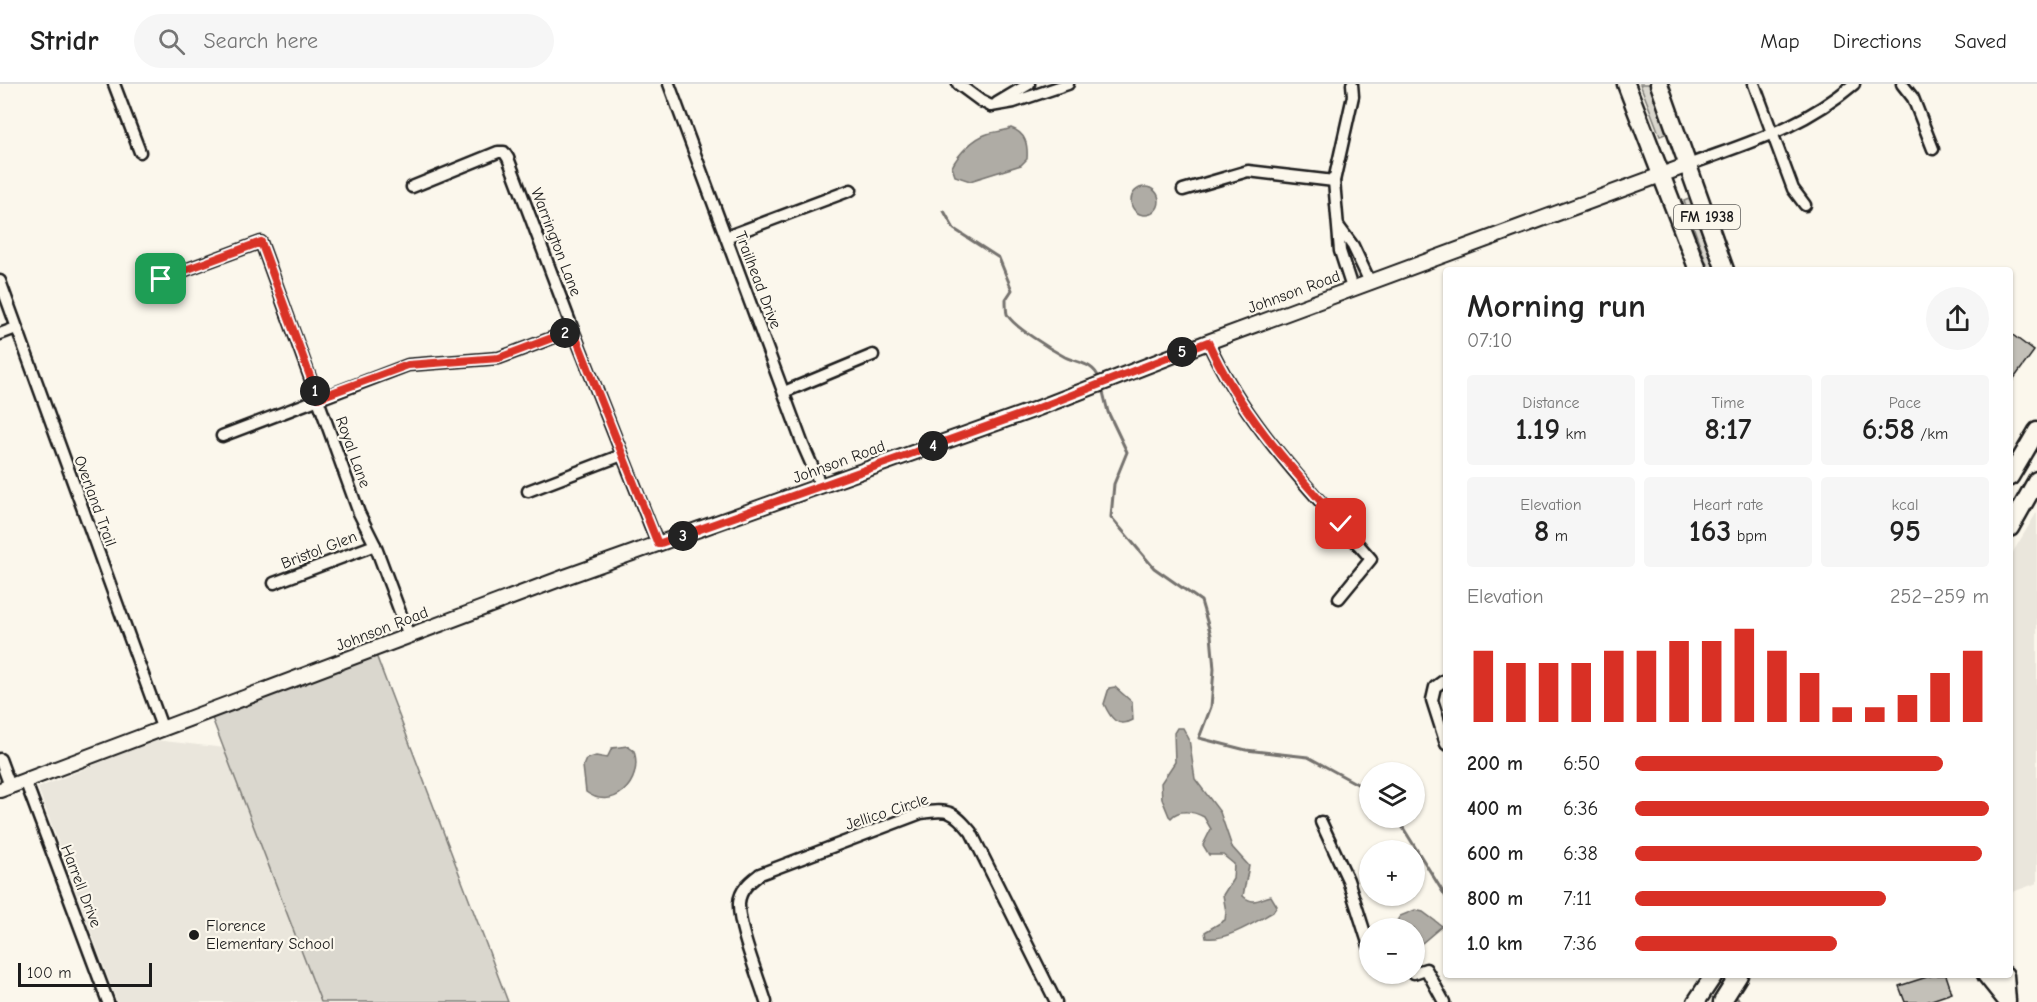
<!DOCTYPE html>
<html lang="en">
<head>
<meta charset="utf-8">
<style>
	:root { --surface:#fff; --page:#f6f6f6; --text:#222; --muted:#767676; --line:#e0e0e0; --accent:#d93025 }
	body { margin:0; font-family:"Comic Neue",sans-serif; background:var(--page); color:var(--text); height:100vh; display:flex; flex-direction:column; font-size:22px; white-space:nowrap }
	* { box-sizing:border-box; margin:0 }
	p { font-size:20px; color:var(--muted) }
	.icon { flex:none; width:33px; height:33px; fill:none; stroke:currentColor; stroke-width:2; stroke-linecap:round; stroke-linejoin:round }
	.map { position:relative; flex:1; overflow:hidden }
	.drawer { position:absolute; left:1443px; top:183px; width:570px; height:711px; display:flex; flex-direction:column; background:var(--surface); border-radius:6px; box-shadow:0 2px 4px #0004 }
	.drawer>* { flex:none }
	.fabs { position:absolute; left:1359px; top:678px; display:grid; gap:12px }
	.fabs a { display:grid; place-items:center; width:66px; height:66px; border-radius:50%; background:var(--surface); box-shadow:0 2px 4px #0004; font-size:30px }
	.scale { position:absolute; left:18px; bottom:15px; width:134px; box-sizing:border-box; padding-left:6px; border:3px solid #1c1c1c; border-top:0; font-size:16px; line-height:21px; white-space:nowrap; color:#1c1c1c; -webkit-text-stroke:4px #fbf7ec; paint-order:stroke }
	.pin { position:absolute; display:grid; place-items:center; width:51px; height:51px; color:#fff; margin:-26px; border-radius:12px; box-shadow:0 3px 9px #0006 }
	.km { position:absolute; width:30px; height:30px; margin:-15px; border-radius:50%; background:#222; color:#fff; font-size:16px; line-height:30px; text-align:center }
	.round { display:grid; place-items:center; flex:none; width:63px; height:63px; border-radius:32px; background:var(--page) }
	.overview { display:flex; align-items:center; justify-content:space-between; height:102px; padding:0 24px }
	h1 { font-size:33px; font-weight:700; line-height:45px }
	.figures { display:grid; grid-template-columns:repeat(3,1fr); gap:9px; height:102px; padding:6px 24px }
	.figures div { display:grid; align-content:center; border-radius:6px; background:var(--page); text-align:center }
	.figures b { font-size:30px; font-weight:700 }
	.figures small { font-size:16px; font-weight:400 }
	.figures p { font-size:16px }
	.chart { height:168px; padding:12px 24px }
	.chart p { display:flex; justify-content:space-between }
	.chart svg { width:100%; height:108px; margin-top:6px; stroke:var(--accent); stroke-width:6 }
	ul { padding:0 24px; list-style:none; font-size:20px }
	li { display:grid; grid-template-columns:96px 72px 1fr; align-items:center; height:45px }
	li i { height:15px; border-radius:8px; background:var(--accent) }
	header { display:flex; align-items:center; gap:36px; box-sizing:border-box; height:84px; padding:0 30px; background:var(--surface); border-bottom:2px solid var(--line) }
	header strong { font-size:28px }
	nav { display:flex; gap:33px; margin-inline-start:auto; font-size:21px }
	.search { width:420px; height:54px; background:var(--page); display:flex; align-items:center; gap:15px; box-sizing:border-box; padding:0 21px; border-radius:33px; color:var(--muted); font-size:22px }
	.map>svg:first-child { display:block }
	.built { fill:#eae6dc }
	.green { fill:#dad7ce; stroke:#7b7a75; stroke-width:1.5 }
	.water { fill:#afaca5; stroke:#74726e; stroke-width:1.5 }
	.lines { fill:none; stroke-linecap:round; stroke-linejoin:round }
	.stream { stroke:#74726e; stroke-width:3 }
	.building { fill:#c3c0b8; stroke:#1c1c1c; stroke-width:1.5 }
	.minor-casing { stroke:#1c1c1c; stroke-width:15 }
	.tertiary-casing { stroke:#1c1c1c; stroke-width:18 }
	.primary-casing { stroke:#1c1c1c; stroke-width:21 }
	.minor { stroke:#fbf7ec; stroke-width:10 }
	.tertiary { stroke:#fbf7ec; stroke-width:14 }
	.primary { stroke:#fbf7ec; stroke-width:16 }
	.route-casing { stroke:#fff; stroke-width:12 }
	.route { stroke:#d93025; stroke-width:8 }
	.poi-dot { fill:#1c1c1c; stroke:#fbf7ec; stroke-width:2 }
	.labels { text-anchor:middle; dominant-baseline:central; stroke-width:4.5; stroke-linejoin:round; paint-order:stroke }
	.shield { fill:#fbf7ec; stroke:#5f5e5a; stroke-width:1.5 }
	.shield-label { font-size:15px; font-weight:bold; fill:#1c1c1c }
	.street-label { font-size:16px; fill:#1c1c1c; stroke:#fbf7ec }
	.poi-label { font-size:16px; fill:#1c1c1c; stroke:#fbf7ec; text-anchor:start }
</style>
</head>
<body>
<header>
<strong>Stridr</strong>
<div class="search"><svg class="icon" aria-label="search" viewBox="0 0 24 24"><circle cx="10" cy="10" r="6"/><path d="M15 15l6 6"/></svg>Search here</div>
<nav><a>Map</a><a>Directions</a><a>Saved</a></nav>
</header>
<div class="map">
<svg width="2037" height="918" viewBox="0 0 2037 918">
	<rect width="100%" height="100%" fill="#fbf7ec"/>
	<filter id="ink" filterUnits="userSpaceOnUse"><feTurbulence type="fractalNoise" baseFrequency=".0167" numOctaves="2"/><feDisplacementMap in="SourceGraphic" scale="12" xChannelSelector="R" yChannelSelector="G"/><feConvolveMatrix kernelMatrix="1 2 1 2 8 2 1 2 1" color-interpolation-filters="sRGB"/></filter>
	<g filter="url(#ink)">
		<g class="built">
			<path d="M2037,428v371l-27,10v-336z"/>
			<path d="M155,656l70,8 96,254h-204l-79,-214z"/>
		</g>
		<g class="green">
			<path d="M1640,0h12l18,48 -10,4z"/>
			<path d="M1689,115l27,71h-7l-25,-69z"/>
			<path d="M376,571l132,347h-187l-109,-284z"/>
		</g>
		<g class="water">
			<path d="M1011,44c15,5 17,17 16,31l-6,6 -51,16 -15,-5 -3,-9c6,-13 22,-29 35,-33 9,-3 16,-2 24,-6z"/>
			<circle cx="1145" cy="117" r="14"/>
			<path d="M1115,603l17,15 1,18c-16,9 -23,-3 -29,-16l5,-16z"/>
			<path d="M1177,644h6l6,11 6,40 25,33 12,35 17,19 -6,30c11,10 17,2 28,0l6,10 -4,6c-18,10 -47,29 -67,26l-1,-6 20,-12 1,-8 -3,-17 10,-16 1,-15 -11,-9h-14l-6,-10 8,-16 -7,-12c-11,-6 -25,-8 -33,1l-2,-2 -7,-17 -1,-16 14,-21 -1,-29z"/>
			<path d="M620,663l7,-1 7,5c10,32 -22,61 -48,41l-3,-26 3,-7 10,-3 11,2 5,-10z"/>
			<path d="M1415,826l8,2 19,14 -27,23 -1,-21h-22l8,-12z"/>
		</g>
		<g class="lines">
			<g class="stream">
				<path d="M944,127l10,18 45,29 13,32 -6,9c0,4 0,11 1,15 5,12 45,36 58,43 12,6 30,6 34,22"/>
				<path d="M1102,304l6,24 19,40 -13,32 -3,33 43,51 47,33 10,34 3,34 -3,38 -12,31 47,12 62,7 51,28 11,9"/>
				<path d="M1397,734l49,79"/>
				<path d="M1732,910l9,8"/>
			</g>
		</g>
		<g class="building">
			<path d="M2010,249l24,18 -24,33z"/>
			<path d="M1933,891h13l6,18 -26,9h-21l-6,-16z"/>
		</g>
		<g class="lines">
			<defs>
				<g id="minor">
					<path d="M114,0l26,68"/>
					<path d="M669,0l134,361 18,41"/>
					<path d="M958,0l23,17 10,5"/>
					<path d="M1352,0l1,12 -19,85 6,70 12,37"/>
					<path d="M1754,0l39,105 12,16"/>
					<path d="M1902,0l11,14 20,51"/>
					<path d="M997,19l32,-19"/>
					<path d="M991,22l23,-4 54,-18"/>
					<path d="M1688,81c62,-23 114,-37 166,-81"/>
					<path d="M412,103l86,-35h6l4,6 65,172 85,215"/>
					<path d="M1183,106l65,-19 86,10"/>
					<path d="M1339,143l14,19 17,36"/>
					<path d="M726,153l125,-47"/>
					<path d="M161,195l100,-37 98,271 16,32 34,91"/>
					<path d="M0,197l163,449"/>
					<path d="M0,250l16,-6"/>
					<path d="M1208,258c37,82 104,149 163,217l-32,39"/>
					<path d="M784,308l89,-37"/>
					<path d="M222,352l186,-71 91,-7 74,-28"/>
					<path d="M528,407l94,-36"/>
					<path d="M274,499l101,-38"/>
					<path d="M1446,595l-11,8 -3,13 14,44"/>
					<path d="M0,675l10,27"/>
					<path d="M25,696l83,222"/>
					<path d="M1321,738l27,58 22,69"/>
					<path d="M1414,889l12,-4 18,33"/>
					<path d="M766,918c-8,-26 -28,-74 -27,-99 1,-14 12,-22 21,-29l161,-61c27,-4 32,-3 50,19l85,170"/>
				</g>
				<path id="tertiary" d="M0,706l565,-213 471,-168 172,-67 480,-177"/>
				<g id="primary">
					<path d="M1626,0l72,186"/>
					<path d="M1659,0l66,186"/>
					<path d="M2010,393l27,-46"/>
					<path d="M2010,444l27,-48"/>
					<path d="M1986,891l20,25"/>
					<path d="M2005,891l2,26"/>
					<path d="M1696,918l18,-27"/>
					<path d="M1722,918l17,-27"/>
				</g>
			</defs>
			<use href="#minor" class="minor-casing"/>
			<use href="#tertiary" class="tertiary-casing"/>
			<use href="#primary" class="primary-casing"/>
			<use href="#minor" class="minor"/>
			<use href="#tertiary" class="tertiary"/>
			<use href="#primary" class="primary"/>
		</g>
	</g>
	<g class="lines" filter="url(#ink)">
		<defs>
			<path id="route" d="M161,195l100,-37 57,156 90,-33 91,-7 74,-28 85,214 378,-135 172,-67c31,69 83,126 133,182"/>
		</defs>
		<use href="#route" class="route-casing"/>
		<use href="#route" class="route"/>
	</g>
	<circle class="poi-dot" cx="194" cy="851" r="6"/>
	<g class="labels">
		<rect class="shield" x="1674" y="121" width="66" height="24" rx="4.5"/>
		<g class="shield-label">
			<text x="1707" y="133">FM 1938</text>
		</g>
		<g class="street-label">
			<text transform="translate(556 158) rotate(69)">Warrington Lane</text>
			<text transform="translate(758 196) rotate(69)">Trailhead Drive</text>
			<text transform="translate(1294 208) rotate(-20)">Johnson Road</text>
			<text transform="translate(353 368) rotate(70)">Royal Lane</text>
			<text transform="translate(839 378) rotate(-20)">Johnson Road</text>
			<text transform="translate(95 417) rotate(70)">Overland Trail</text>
			<text transform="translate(319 466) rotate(-21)">Bristol Glen</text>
			<text transform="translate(382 545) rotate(-21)">Johnson Road</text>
			<text transform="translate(887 728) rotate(-18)">Jellico Circle</text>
			<text transform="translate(81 802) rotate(69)">Harrell Drive</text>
		</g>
		<g class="poi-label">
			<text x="206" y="842">Florence<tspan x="206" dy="18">Elementary School</tspan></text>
		</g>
	</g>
</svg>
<div class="fabs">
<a><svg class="icon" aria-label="layers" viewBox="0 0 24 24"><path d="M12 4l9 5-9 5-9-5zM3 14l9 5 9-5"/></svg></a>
<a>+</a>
<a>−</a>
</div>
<div class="scale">100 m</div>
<div class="pin" style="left:161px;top:195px;background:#1e9e55"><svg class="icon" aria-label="arrive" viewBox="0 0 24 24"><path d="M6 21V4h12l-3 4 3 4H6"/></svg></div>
<div class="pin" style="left:1341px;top:440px;background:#d93025"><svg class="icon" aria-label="check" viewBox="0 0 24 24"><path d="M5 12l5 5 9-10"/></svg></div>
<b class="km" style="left:315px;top:307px">1</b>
<b class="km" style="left:565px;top:249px">2</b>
<b class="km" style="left:683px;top:452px">3</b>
<b class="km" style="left:933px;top:362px">4</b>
<b class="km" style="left:1182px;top:268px">5</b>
<section class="drawer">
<div class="overview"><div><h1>Morning run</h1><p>07:10</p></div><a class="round"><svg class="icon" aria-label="share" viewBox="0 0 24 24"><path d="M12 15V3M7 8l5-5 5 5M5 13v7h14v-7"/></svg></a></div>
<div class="figures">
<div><p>Distance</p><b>1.19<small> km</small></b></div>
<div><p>Time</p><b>8:17</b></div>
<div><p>Pace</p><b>6:58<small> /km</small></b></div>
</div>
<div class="figures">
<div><p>Elevation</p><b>8<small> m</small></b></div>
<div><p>Heart rate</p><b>163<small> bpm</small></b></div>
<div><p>kcal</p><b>95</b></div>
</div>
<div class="chart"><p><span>Elevation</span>252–259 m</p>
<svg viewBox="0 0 160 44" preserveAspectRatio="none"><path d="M5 44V15M15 44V20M25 44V20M35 44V20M45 44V15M55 44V15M65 44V11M75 44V11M85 44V6M95 44V15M105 44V24M115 44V38M125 44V38M135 44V33M145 44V24M155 44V15"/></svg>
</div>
<ul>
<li><b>200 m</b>6:50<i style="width:87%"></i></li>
<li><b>400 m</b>6:36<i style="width:100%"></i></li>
<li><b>600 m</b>6:38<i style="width:98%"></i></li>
<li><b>800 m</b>7:11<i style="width:71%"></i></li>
<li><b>1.0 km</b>7:36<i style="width:57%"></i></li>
</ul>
</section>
</div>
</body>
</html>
